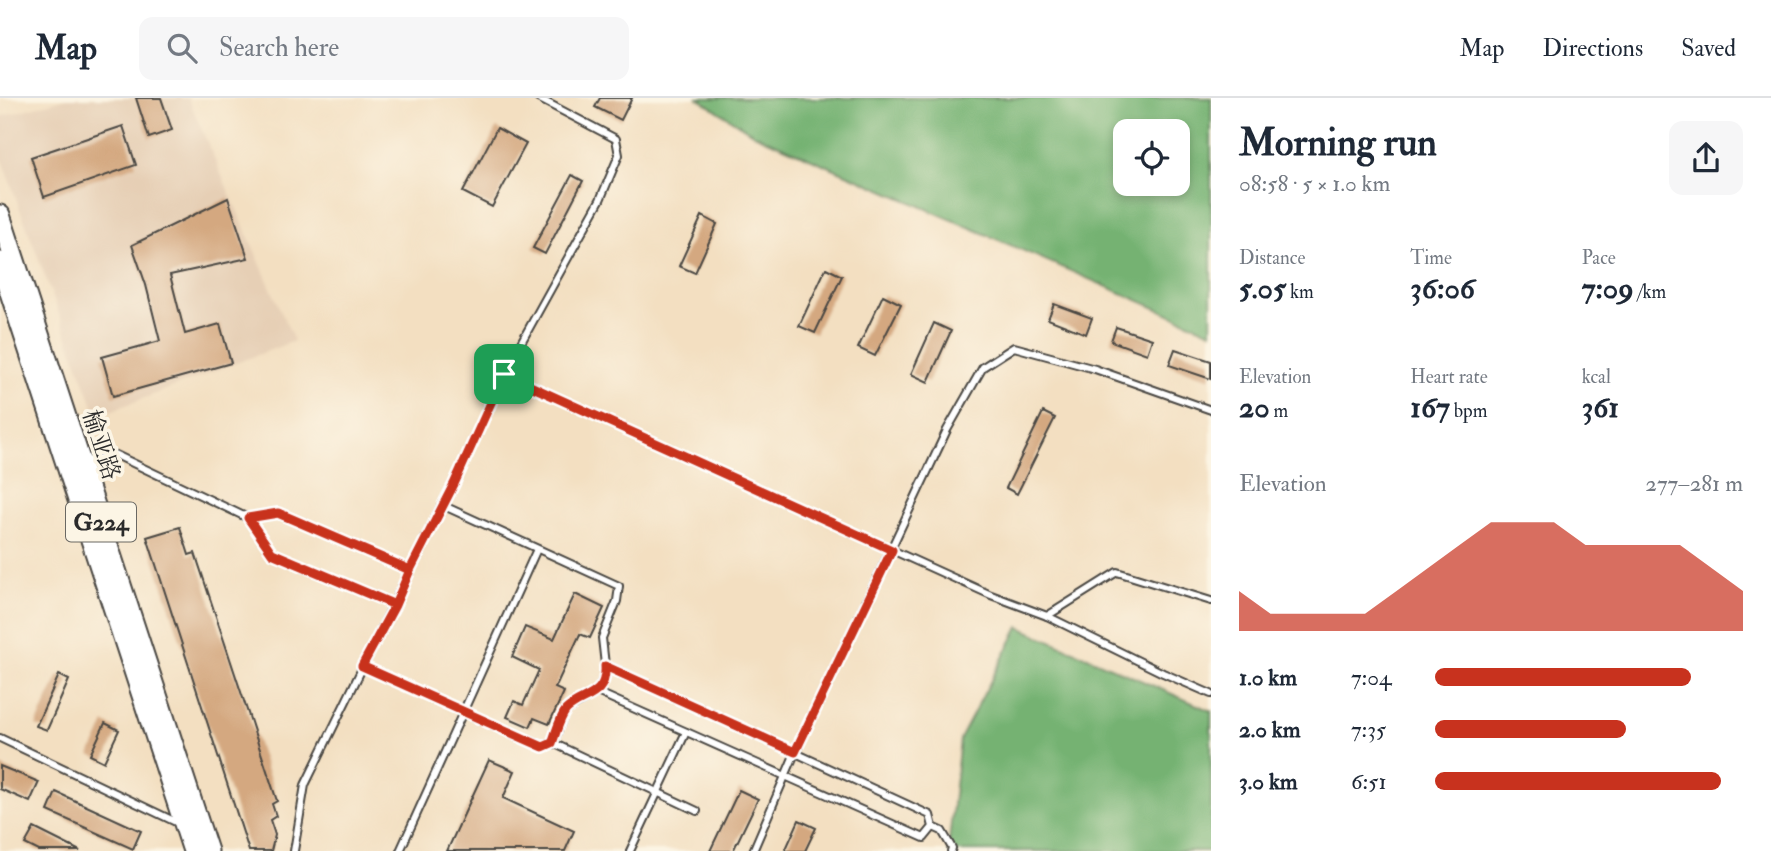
<!DOCTYPE html>
<html lang="en">
<head>
<meta charset="utf-8">
<style>
	:root { --surface:#fff; --page:#f6f6f7; --text:#1f2937; --muted:#747a83; --line:#e0e1e3; --accent:#c8321e }
	body { margin:0; font-family:"IM FELL Double Pica","Noto Serif SC",serif; background:var(--page); color:var(--text); height:100vh; display:flex; flex-direction:column; font-size:26px; white-space:nowrap }
	* { box-sizing:border-box; margin:0 }
	p { font-size:23px; color:var(--muted) }
	.icon { flex:none; width:38px; height:38px; fill:none; stroke:currentColor; stroke-width:2; stroke-linecap:round; stroke-linejoin:round }
	.map { position:relative; flex:1; overflow:hidden }
	.details { display:flex; flex-direction:column; background:var(--surface); width:560px }
	.details>* { flex:none }
	.buttons { position:absolute; left:1113px; top:21px; display:grid; gap:14px }
	.buttons a { display:grid; place-items:center; width:77px; height:77px; border-radius:14px; background:var(--surface); box-shadow:0 4px 10px #0003; font-size:35px }
	.pin { position:absolute; display:grid; place-items:center; width:60px; height:60px; color:#fff; margin:-30px; border-radius:14px; box-shadow:0 4px 10px #0006 }
	.round { display:grid; place-items:center; flex:none; width:74px; height:74px; border-radius:14px; background:var(--page) }
	.summary { display:flex; align-items:center; justify-content:space-between; height:119px; padding:0 28px }
	h1 { font-size:38px; font-weight:700; line-height:52px }
	.stats { display:grid; grid-template-columns:repeat(3,1fr); gap:10px; height:119px; padding:7px 28px }
	.stats div { display:grid; align-content:center }
	.stats b { font-size:30px; font-weight:700 }
	.stats small { font-size:19px; font-weight:400 }
	.stats p { font-size:19px }
	.chart { height:196px; padding:14px 28px }
	.chart p { display:flex; justify-content:space-between }
	.chart svg { width:100%; height:126px; margin-top:7px; fill:var(--accent); opacity:.7 }
	ul { padding:0 28px; list-style:none; font-size:23px }
	li { display:grid; grid-template-columns:112px 84px 1fr; align-items:center; height:52px }
	li i { height:18px; border-radius:9px; background:var(--accent) }
	header { display:flex; align-items:center; gap:42px; box-sizing:border-box; height:98px; padding:0 35px; background:var(--surface); border-bottom:2px solid var(--line) }
	header strong { font-size:33px }
	nav { display:flex; gap:38px; margin-inline-start:auto; font-size:24px }
	.search { width:490px; height:63px; background:var(--page); display:flex; align-items:center; gap:18px; box-sizing:border-box; padding:0 24px; border-radius:14px; color:var(--muted); font-size:26px }
	main { display:flex; flex:1; min-height:0 }
	.map>svg:first-child { display:block }
	.built { fill:#e6cfb5 }
	.forest { fill:#75b272; stroke:#506e4e; stroke-width:2; fill-rule:evenodd }
	.building { fill:#d4a880 }
	.lines { fill:none; stroke-linecap:round; stroke-linejoin:round }
	.service-casing { stroke:#494642; stroke-width:10 }
	.trunk-casing { stroke:#494642; stroke-width:23 }
	.service { stroke:#fff; stroke-width:6 }
	.trunk { stroke:#fff; stroke-width:19 }
	.route-casing { stroke:#fff; stroke-width:14 }
	.route { stroke:#c8321e; stroke-width:9 }
	.labels { text-anchor:middle; dominant-baseline:central; stroke-width:7; stroke-linejoin:round; paint-order:stroke }
	.shield { fill:#fcf5e5; stroke:#6a6863; stroke-width:2 }
	.shield-label { font-size:23px; font-weight:bold; fill:#2b2b2b }
	.street-label { font-size:24px; fill:#2b2b2b; stroke:#fcf5e5 }
</style>
</head>
<body>
<header>
<strong>Map</strong>
<div class="search"><svg class="icon" aria-label="search" viewBox="0 0 24 24"><circle cx="10" cy="10" r="6"/><path d="M15 15l6 6"/></svg>Search here</div>
<nav><a>Map</a><a>Directions</a><a>Saved</a></nav>
</header>
<main>
<div class="map">
<svg width="1211" height="753" viewBox="0 0 1211 753">
	<rect width="100%" height="100%" fill="#fcf5e5"/>
	<filter id="ink" filterUnits="userSpaceOnUse"><feTurbulence type="fractalNoise" baseFrequency=".0143" numOctaves="2"/><feDisplacementMap in="SourceGraphic" scale="14" xChannelSelector="R" yChannelSelector="G"/><feConvolveMatrix kernelMatrix="1 2 1 2 8 2 1 2 1" color-interpolation-filters="sRGB"/></filter>
	<filter id="wash" filterUnits="userSpaceOnUse"><feTurbulence type="fractalNoise" baseFrequency=".00686" numOctaves="4" result="noise"/><feDisplacementMap in="SourceGraphic" scale="28" xChannelSelector="R" yChannelSelector="G"/><feGaussianBlur stdDeviation="1.57" result="paint"/><feColorMatrix in="noise" values="0 0 0 0 0 0 0 0 0 0 0 0 0 0 0 0 0 1.4 0 .05"/><feComposite in="paint" operator="in"/></filter>
	<g filter="url(#wash)">
		<rect width="100%" height="100%" fill="#f3dfc1"/>
		<path class="built" d="M67,0h121l106,243 -197,75 -97,-261v-38z"/>
		<g class="forest">
			<path d="M698,0h513v234l-457,-198zM1178,33v53h-53v-53z"/>
			<path d="M1019,529l192,84v140h-263l12,-112z"/>
		</g>
		<g id="blocks">
			<g class="building">
				<path d="M136,0h25l11,32 -23,8z"/>
				<path d="M600,0h32l-11,22 -26,-13z"/>
				<path d="M123,28l13,39 -92,32 -13,-40z"/>
				<path d="M497,30l29,16 -34,63 -29,-15z"/>
				<path d="M572,77l11,6 -38,73 -12,-6z"/>
				<path d="M228,100l20,60 -78,17 15,59 35,-10 11,39 -118,33 -11,-39 58,-16 -14,-56 -14,-40z"/>
				<path d="M702,118l15,8 -22,49 -16,-7z"/>
				<path d="M826,170l16,8 -27,57 -16,-7z"/>
				<path d="M883,197l18,9 -26,52 -17,-8z"/>
				<path d="M1054,206l38,14 -6,16 -38,-15z"/>
				<path d="M934,225l17,8 -23,51 -17,-8z"/>
				<path d="M1116,229l36,12 -5,15 -36,-13z"/>
				<path d="M1175,251l36,12v18l-42,-14z"/>
				<path d="M1043,314l12,6 -38,76 -11,-6z"/>
				<path d="M180,429l9,28 6,-2 82,248 -5,3 4,12 -6,4 5,15 -4,16h-22l-102,-314z"/>
				<path d="M575,496l29,14 -14,30 -10,-4 -25,54 9,4 -15,32 -15,-6 -4,9 -23,-10 7,-16 9,4 16,-35 -27,-13 13,-30 29,12z"/>
				<path d="M59,577l10,5 -22,50 -11,-4z"/>
				<path d="M105,625l14,7 -15,32 -14,-7z"/>
				<path d="M489,662l26,11 -12,27 71,33 -9,20h-118z"/>
				<path d="M0,668l39,16 -9,20 -30,-13z"/>
				<path d="M739,692l19,9 -25,52h-23z"/>
				<path d="M56,694l85,39 -8,18 -85,-38z"/>
				<path d="M799,722l17,8 -11,23h-20z"/>
				<path d="M34,730l46,23h-41l-14,-7z"/>
			</g>
		</g>
	</g>
	<g filter="url(#ink)">
		<use href="#blocks" fill-opacity="0" stroke="#494642" stroke-width="2"/>
		<g class="lines">
			<defs>
				<g id="service">
					<path d="M504,276l487,221 56,21 70,-44 94,29"/>
					<path d="M84,364l30,-8 134,64 24,35 123,52"/>
					<path d="M248,420l30,-5 132,57"/>
					<path d="M1047,518l116,57 48,21"/>
					<path d="M362,568l181,81 10,-4 12,-32 32,-19 9,-18 -4,-36 15,-37 2,-15 -177,-81"/>
					<path d="M597,594l327,146 9,-11 -3,-12 -325,-150"/>
					<path d="M0,640l178,85"/>
					<path d="M553,645l144,68"/>
					<path d="M933,729l9,4 10,17 -1,3"/>
					<path d="M294,753l11,-66 137,-280 12,-21 53,-116 93,-168 19,-45 -3,-16 -78,-41"/>
					<path d="M400,753l137,-302"/>
					<path d="M630,753l56,-119"/>
					<path d="M753,753l42,-98 152,-323 36,-63 31,-20 81,22 116,41"/>
				</g>
				<g id="trunk">
					<path d="M0,117l208,636"/>
					<path d="M0,164l193,589"/>
				</g>
			</defs>
			<use href="#service" class="service-casing"/>
			<use href="#trunk" class="trunk-casing"/>
			<use href="#service" class="service"/>
			<use href="#trunk" class="trunk"/>
		</g>
	</g>
	<g class="lines" filter="url(#ink)">
		<defs>
			<path id="route" d="M504,276l-50,110 -44,86 -15,35 -123,-52 -24,-35 30,-5 132,57 -15,35 -33,61 181,81 9,-4c4,-10 8,-26 14,-33 17,-16 41,-12 39,-44l190,86 97,-202 -388,-176"/>
		</defs>
		<use href="#route" class="route-casing"/>
		<use href="#route" class="route"/>
	</g>
	<g class="labels">
		<rect class="shield" x="66" y="404.5" width="70" height="39" rx="5"/>
		<g class="shield-label">
			<text x="101" y="424">G224</text>
		</g>
		<g class="street-label">
			<text transform="translate(101 347) rotate(72)">榆亚路</text>
		</g>
	</g>
</svg>
<div class="buttons">
<a><svg class="icon" aria-label="locate" viewBox="0 0 24 24"><circle cx="12" cy="12" r="6"/><path d="M12 2v4M12 18v4M2 12h4M18 12h4"/></svg></a>
</div>
<div class="pin" style="left:504px;top:276px;background:#1e9e55"><svg class="icon" aria-label="arrive" viewBox="0 0 24 24"><path d="M6 21V4h12l-3 4 3 4H6"/></svg></div>
</div>
<section class="details">
<div class="summary"><div><h1>Morning run</h1><p>08:58 · 5 × 1.0 km</p></div><a class="round"><svg class="icon" aria-label="share" viewBox="0 0 24 24"><path d="M12 15V3M7 8l5-5 5 5M5 13v7h14v-7"/></svg></a></div>
<div class="stats">
<div><p>Distance</p><b>5.05<small> km</small></b></div>
<div><p>Time</p><b>36:06</b></div>
<div><p>Pace</p><b>7:09<small> /km</small></b></div>
</div>
<div class="stats">
<div><p>Elevation</p><b>20<small> m</small></b></div>
<div><p>Heart rate</p><b>167<small> bpm</small></b></div>
<div><p>kcal</p><b>361</b></div>
</div>
<div class="chart"><p><span>Elevation</span>277–281 m</p>
<svg viewBox="0 0 160 44" preserveAspectRatio="none"><path d="M0 44V30L10 38L20 38L30 38L40 38L50 30L60 22L70 14L80 6L90 6L100 6L110 14L120 14L130 14L140 14L150 22L160 30V44z"/></svg>
</div>
<ul>
<li><b>1.0 km</b>7:04<i style="width:83%"></i></li>
<li><b>2.0 km</b>7:35<i style="width:62%"></i></li>
<li><b>3.0 km</b>6:51<i style="width:93%"></i></li>
</ul>
</section>
</main>
</body>
</html>
